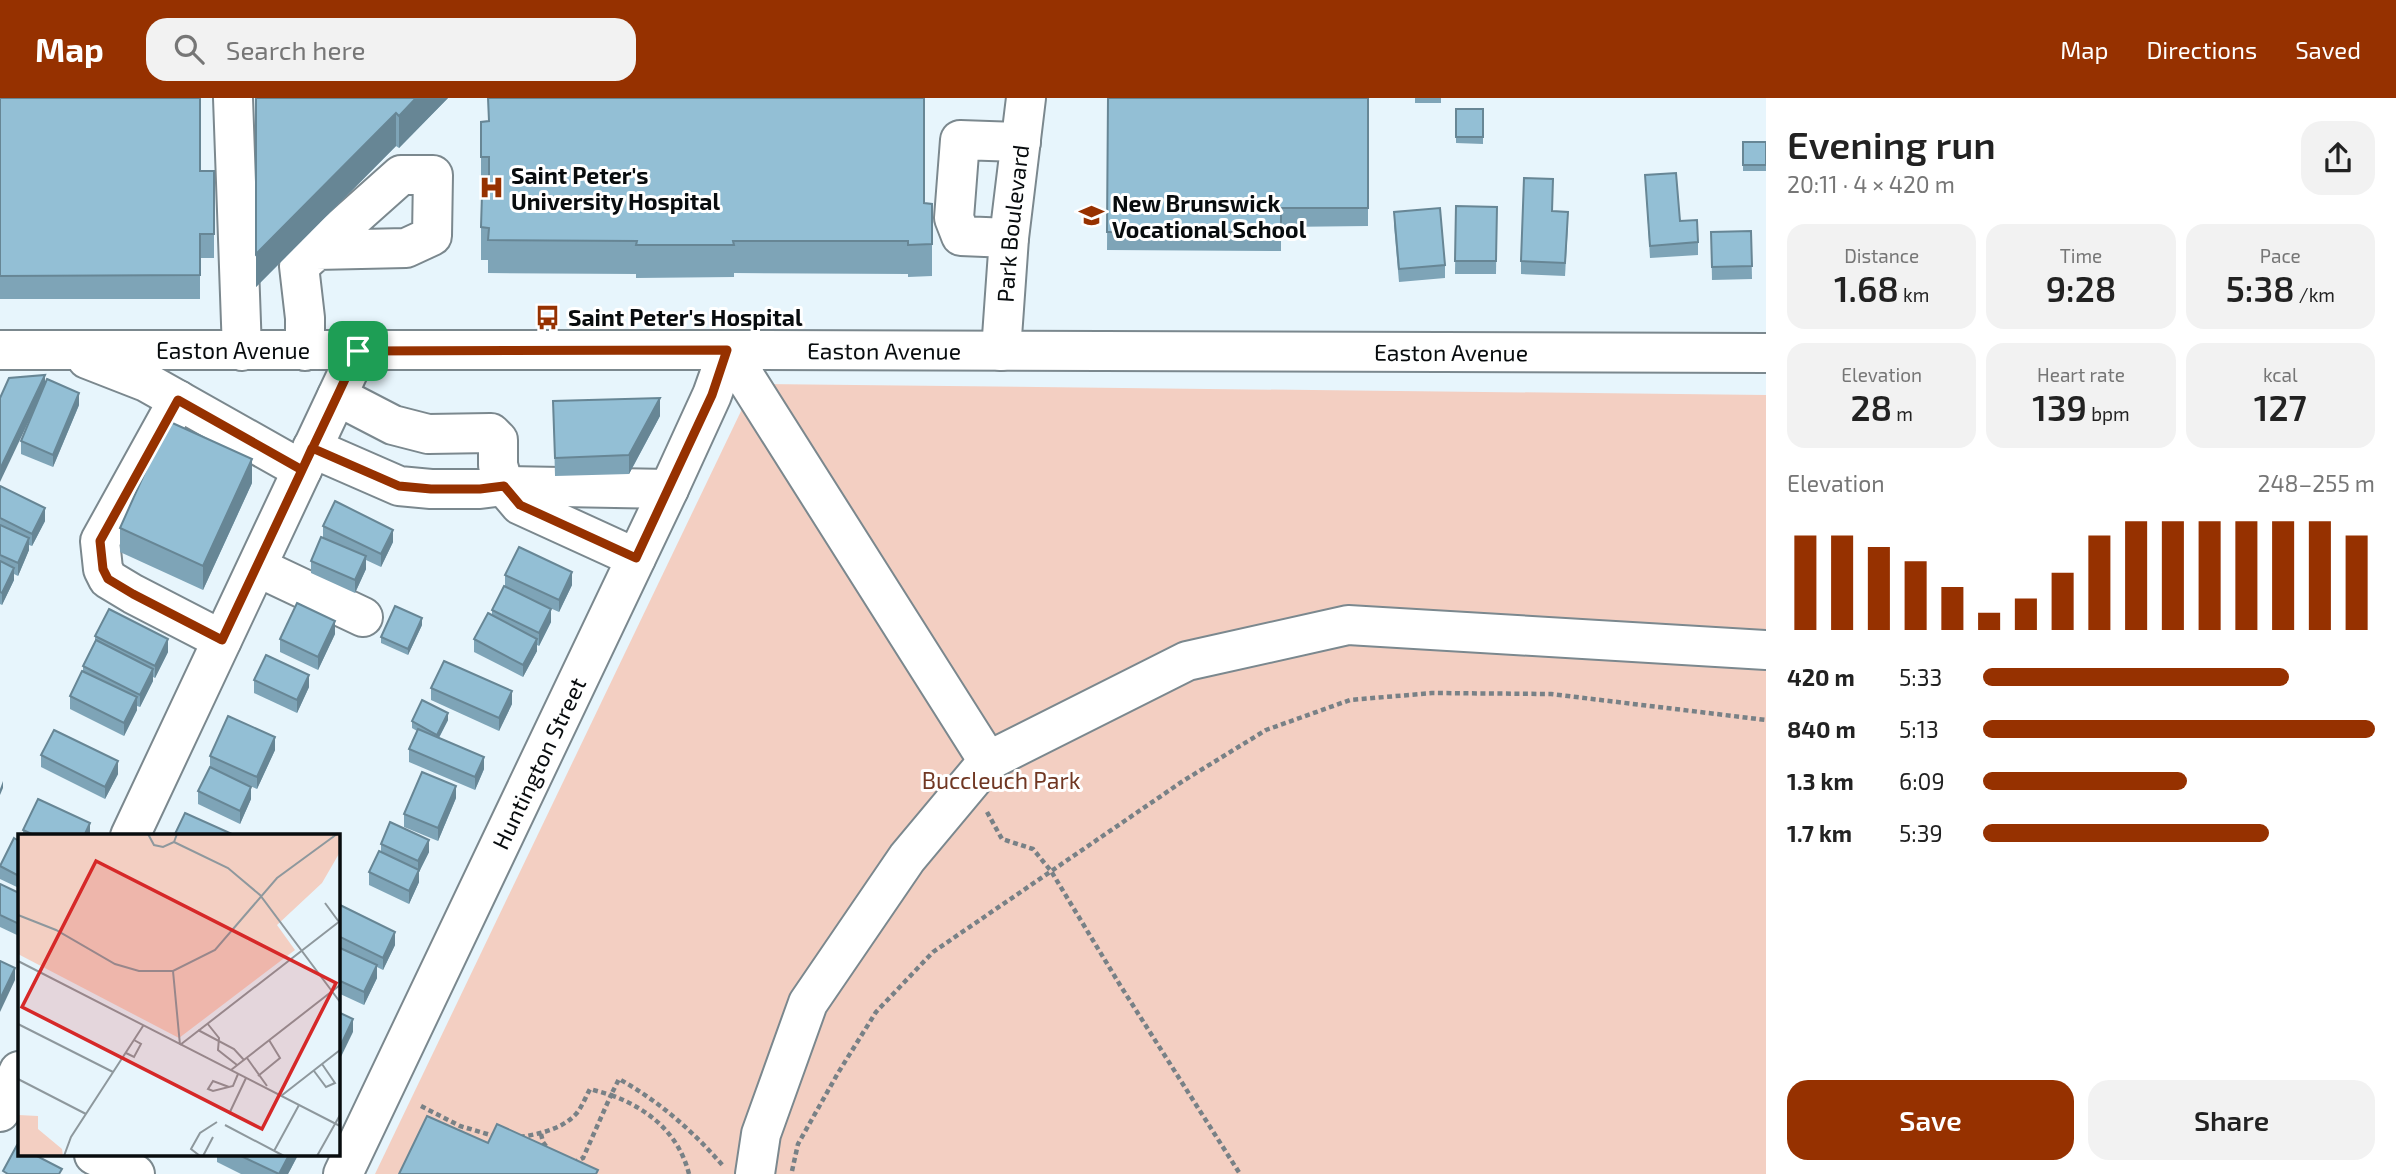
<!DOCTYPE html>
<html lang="en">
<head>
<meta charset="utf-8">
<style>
	:root { --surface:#fff; --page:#f2f2f2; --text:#222; --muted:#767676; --accent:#963100 }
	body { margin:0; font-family:"Exo 2",sans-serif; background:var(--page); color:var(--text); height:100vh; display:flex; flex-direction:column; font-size:26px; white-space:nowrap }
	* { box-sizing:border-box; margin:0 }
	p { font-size:23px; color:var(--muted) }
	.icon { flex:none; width:38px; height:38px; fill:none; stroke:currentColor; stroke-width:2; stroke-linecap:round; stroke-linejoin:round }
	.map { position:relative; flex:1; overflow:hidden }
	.panel { display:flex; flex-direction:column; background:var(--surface); width:630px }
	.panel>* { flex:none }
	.pin { position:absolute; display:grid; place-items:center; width:60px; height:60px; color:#fff; margin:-30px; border-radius:14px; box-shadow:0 4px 10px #0006 }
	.round { display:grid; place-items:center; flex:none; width:74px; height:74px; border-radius:21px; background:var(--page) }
	.summary { display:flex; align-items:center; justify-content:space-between; height:119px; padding:0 21px }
	h1 { font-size:38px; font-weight:600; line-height:52px }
	.metrics { display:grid; grid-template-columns:repeat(3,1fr); gap:10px; height:119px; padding:7px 21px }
	.metrics div { display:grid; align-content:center; border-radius:18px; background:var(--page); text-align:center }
	.metrics b { font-size:35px; font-weight:600 }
	.metrics small { font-size:19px; font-weight:400 }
	.metrics p { font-size:19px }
	.chart { height:196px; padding:14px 21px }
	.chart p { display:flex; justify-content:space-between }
	.chart svg { width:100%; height:126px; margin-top:7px; stroke:var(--accent); stroke-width:6 }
	.button { display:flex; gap:14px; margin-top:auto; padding:14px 21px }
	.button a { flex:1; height:80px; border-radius:21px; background:var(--accent); color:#fff; font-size:28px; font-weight:600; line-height:80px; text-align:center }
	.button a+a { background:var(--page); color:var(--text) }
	ul { padding:0 21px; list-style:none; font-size:23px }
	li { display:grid; grid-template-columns:112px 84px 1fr; align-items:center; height:52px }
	li i { height:18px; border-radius:9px; background:var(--accent) }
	header { display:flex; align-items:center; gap:42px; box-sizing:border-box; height:98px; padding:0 35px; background:var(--accent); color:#fff }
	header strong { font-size:33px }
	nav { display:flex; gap:38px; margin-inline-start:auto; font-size:24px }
	.search { width:490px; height:63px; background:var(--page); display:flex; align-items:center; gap:18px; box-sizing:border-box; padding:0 24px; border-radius:21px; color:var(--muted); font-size:26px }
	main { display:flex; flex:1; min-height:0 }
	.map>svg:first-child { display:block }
	.green { fill:#f3cfc2 }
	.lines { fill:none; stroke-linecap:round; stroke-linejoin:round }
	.minor-casing { stroke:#7b888e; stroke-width:42 }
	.path { stroke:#788186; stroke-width:4.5; stroke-dasharray:5 3.5; stroke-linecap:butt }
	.minor { stroke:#fff; stroke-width:38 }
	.wall { fill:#7ea4b7 }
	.shaded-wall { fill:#678695 }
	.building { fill:#93bfd5; stroke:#678695; stroke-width:2 }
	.route-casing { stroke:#fff; stroke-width:14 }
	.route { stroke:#963100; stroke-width:9 }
	.labels { text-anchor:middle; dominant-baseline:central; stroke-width:6; stroke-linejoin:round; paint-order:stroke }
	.poi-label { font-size:23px; font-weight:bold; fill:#080c0e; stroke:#fff; text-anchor:start }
	.street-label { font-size:23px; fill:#080c0e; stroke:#fff }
	.park-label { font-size:23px; fill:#703723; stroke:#fff }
	.inset-road { fill:none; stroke:#8e989d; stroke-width:2 }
	.view { fill:#d62828; fill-opacity:0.15; stroke:#d62828; stroke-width:3.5 }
	.inset-edge { fill:none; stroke:#080c0e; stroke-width:3.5 }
</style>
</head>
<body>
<header>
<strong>Map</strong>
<div class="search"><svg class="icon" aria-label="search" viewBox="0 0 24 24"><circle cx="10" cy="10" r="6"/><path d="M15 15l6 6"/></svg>Search here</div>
<nav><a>Map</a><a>Directions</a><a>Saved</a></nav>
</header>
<main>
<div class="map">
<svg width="1766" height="1076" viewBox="0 0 1766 1076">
	<rect width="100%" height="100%" fill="#e7f5fc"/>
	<path class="green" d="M754,286l1012,11v779h-1391z"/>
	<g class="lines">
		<defs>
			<g id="minor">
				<path d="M233,0l9,253"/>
				<path d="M1009,140l-48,-2 -7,-18 6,-78 61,2"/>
				<path id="s1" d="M0,252h728l1038,3"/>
				<path d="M728,252l260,411"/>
				<path d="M305,253v-33l-6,-52 102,-91h32l-1,61 -26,12 -90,2"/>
				<path id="s2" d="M1001,253l8,-113 17,-140"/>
				<path d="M87,261l59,23 156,88"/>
				<path d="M337,298l56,29 35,9 63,-1 7,7v25l6,21 16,19 116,53"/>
				<path d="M178,302l-78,141 3,28 5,10 25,15 89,46"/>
				<path d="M312,350l87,38 32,3h49l24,-3 165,3"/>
				<path d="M257,469l106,50"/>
				<path d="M130,738l228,-485"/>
				<path d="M0,1014l19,-41"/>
				<path d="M94,1057l41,19"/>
				<path id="s3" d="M343,1076l326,-685 43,-94 16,-45"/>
				<path d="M755,1076l6,-40 47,-131 99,-145 81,-97 199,-100 161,-36 418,25"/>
			</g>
		</defs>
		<use href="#minor" class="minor-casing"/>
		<g class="path">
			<path d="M987,714l15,27 31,10 18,22 69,114 120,189"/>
			<path d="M421,1008l39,20 34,10"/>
			<path d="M541,1036l2,8 5,7"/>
			<path d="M520,1039c20,-3 42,-8 56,-23 6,-7 10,-18 14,-25l21,6 -28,63 -8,4"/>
			<path d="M792,1073l6,-27 40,-71 38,-61 57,-60 250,-171 83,-51 84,-30 82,-7 119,1 215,26"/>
			<path d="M689,1076c-10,-40 -40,-65 -78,-79l8,-16c40,22 75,53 105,88"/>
		</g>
		<use href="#minor" class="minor"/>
	</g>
	<g class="wall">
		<path d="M0,0l200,73h14v87h-14v41h-200z"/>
		<path d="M256,0h192l-49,50 -3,-2 -140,141z"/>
		<path d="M488,0l436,105 8,1v72l-24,1v-3l-174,-1v4l-98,1v-4l-148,-1v-13h-7v-33l8,-33v-4h-8v-68l7,-1z"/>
		<path d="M1108,0h260v128l-87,1v24l-174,-1z"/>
		<rect x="1415" y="0" width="26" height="5"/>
		<path d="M1456,11h27v35l-27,-1z"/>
		<rect x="1743" y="44" width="23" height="29"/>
		<path d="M1645,77l35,46 18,21v13l-48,3z"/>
		<path d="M1456,108l41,1 -1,67h-41z"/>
		<path d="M1553,113l15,14 -3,51 -44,-2v-13z"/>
		<path d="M1394,114l51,53v13l-46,4 -5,-57z"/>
		<path d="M1751,133l1,48 -40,1 -1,-48z"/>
		<path d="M45,286l34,21 -26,62 -32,-13v-13z"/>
		<path d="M553,303l107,15 -31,58 -74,2z"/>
		<path d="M252,385l-49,107 -83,-38v-24z"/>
		<path d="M0,388l45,35 -13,25 -3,-1v5l-11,26 -4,-2v6l-12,25 -2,-1z"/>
		<path d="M323,428l70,16 -12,25 -15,-7v9l-11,24 -44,-20v-12l12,-24z"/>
		<path d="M505,477l67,10 -13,27 -18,-8 10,18 -12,24 -2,-1v6l-14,26 -49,-25v-13l18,-25v-4l13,-23z"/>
		<path d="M422,527l-14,30 -27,-12v-6z"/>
		<path d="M335,536l-17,36 -38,-18v-13z"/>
		<path d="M95,538l73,16 -13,26 -2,-1v4l-13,26 -3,-1v4l-13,26 -54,-27v-13l13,-25v-5l12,-25z"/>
		<path d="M254,582l55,7 -12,26 -43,-20z"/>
		<path d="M431,590l81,16 -13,27 -68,-31z"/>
		<path d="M448,622l-9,18 45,31 -9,21 -66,-28v-13l8,-18 -5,-3v-7z"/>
		<path d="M275,652l-18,39 -7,-3 1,13 -11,25 -42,-20v-13l12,-24v-11z"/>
		<path d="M41,657l77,19 -13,25 -64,-32z"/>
		<path d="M456,700l-18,43 -34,-14v-13z"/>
		<path d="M23,732l67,6h-67z"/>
		<path d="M19,743v47l-19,-9v-13z"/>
		<path d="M381,746l48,8 -10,20v10l-10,22 -40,-19v-13l12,-21z"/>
		<path d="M0,786l19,9v43l-19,-9z"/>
		<path d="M338,806l57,41 -12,25 -6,-3v11l-13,27 -26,-12z"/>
		<path d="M217,1057h81l-10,19h-47l-24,-12z"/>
	</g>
	<g class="shaded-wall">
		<path d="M416,0h32l-49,50v-32z"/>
		<path d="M396,15v33l-140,141v-33z"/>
		<path d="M45,277v12l-45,95v-13z"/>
		<path d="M79,295v12l-26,62v-12z"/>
		<path d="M660,300v18l-31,58v-19z"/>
		<path d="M252,361v24l-49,107v-24z"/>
		<path d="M45,410v13l-13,25v-12z"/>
		<path d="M393,432v12l-12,25v-13z"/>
		<path d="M29,440v12l-11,26v-13z"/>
		<path d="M366,458v13l-11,24v-13z"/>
		<path d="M14,470v12l-12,25v-12z"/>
		<path d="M572,474v13l-13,27v-12z"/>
		<path d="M551,511v13l-12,24v-13z"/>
		<path d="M422,520v7l-14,30v-6z"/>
		<path d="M335,523v13l-17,36v-13z"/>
		<path d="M168,541v13l-13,26v-12z"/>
		<path d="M537,541v12l-14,26v-12z"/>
		<path d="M153,571v12l-13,26v-12z"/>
		<path d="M309,577v12l-12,26v-13z"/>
		<path d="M512,593v13l-13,27v-13z"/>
		<path d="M137,599v13l-13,26v-13z"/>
		<path d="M448,615v7l-11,21v-6z"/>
		<path d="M275,639v13l-18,39v-12z"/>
		<path d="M484,659v12l-9,21v-13z"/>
		<path d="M118,663v13l-13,25v-12z"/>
		<path d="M3,683v7l-3,7v-6z"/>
		<path d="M456,688v12l-18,43v-13z"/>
		<path d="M251,689v12l-11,25v-13z"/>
		<path d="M90,725v13h-6z"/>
		<path d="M429,742v12l-10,20v10l-10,22v-13l9,-20v-10z"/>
		<path d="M395,834v13l-12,25v-12z"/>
		<path d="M377,867v13l-13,27v-13z"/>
		<path d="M15,870v12l-15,32v-13z"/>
		<path d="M353,921v13l-15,31v-12z"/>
		<path d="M289,1057h9l-10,19h-9z"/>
	</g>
	<g class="building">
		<path d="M0,0h200v73h14v63h-14v41l-200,1z"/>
		<path d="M256,0h160l-17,18 -3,-3 -140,141z"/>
		<path d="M488,0h436v105l8,1v40l-24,1v-4h-175l1,4h-98l1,-4 -149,-1 1,-12 -8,-1 1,-33h7v-37h-8v-35l8,-1z"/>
		<path d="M1108,0h260v110h-87v24h-174z"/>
		<rect x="1456" y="11" width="27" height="28"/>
		<rect x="1743" y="44" width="23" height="23"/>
		<path d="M1676,75l4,48 17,-1 1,22 -48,4 -5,-71z"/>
		<path d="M1524,80l29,1 -1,32 16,1 -3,51 -44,-2z"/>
		<path d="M1456,108l41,1 -1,54h-41z"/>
		<path d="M1440,110l5,57 -46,4 -5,-57z"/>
		<path d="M1751,133l1,35 -40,1 -1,-35z"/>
		<path d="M45,277l-45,94v-71l9,-20z"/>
		<path d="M47,281l32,14 -26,62 -32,-14z"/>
		<path d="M660,300l-31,57 -74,3 -2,-57z"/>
		<path d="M168,323l84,38 -49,107 -83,-38z"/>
		<path d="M0,388l45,22 -13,26 -32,-16z"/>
		<path d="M335,403l58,29 -12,24 -58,-28z"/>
		<path d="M0,427l29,13 -11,25 -18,-8z"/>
		<path d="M321,439l45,19 -11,24 -44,-19z"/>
		<path d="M519,449l53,25 -13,28 -54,-25z"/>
		<path d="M0,463l14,7 -12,25 -2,-1z"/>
		<path d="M504,488l47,23 -12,24 -47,-23z"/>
		<path d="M297,505l38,18 -17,36 -38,-18z"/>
		<path d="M395,508l27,12 -14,31 -27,-12z"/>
		<path d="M109,511l59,30 -13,27 -60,-30z"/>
		<path d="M488,515l49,26 -14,26 -49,-26z"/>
		<path d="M96,542l57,29 -13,26 -57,-29z"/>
		<path d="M266,557l43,20 -12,25 -43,-20z"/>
		<path d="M444,563l68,30 -13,27 -68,-30z"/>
		<path d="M82,573l55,26 -13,26 -54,-27z"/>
		<path d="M422,602l26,13 -11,22 -25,-14z"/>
		<path d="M228,618l47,21 -18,40 -47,-21z"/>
		<path d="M418,631l66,28 -9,20 -66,-28z"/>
		<path d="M54,632l64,31 -13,26 -64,-32z"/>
		<path d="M210,669l41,20 -11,24 -42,-20z"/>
		<path d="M422,674l34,14 -18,42 -34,-14z"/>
		<path d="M38,701l52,24 -6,13h-48l-13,-6z"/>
		<path d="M185,715l47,21 -1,2h-57z"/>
		<path d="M390,724l39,18 -11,21 -37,-17z"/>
		<path d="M14,740l5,3v35l-19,-10z"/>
		<path d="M379,753l40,19 -10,21 -40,-19z"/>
		<path d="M0,786l19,9v31l-19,-9z"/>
		<path d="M338,806l57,28 -12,26 -45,-22z"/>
		<path d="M338,849l39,18 -13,27 -26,-12z"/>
		<path d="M0,863l15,7 -15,31z"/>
		<path d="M338,914l15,7 -15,32z"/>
		<path d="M427,1018l61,27 9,-19 101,46 -2,4h-197z"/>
		<path d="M17,1047l2,1v9h16l27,14 -3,5h-51l-5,-3z"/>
		<path d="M239,1057h50l-10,19z"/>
	</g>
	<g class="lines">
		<defs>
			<path id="route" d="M358,253c-18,40 -37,79 -56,119l-80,170 -89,-46 -25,-15 -5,-10 -3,-28 78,-141 124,70 10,-22 87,38 32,3h49l24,-3 16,19 116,53 76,-163 15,-45 -369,1"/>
		</defs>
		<use href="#route" class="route-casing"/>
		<use href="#route" class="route"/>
	</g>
	<defs>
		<symbol id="hospital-bare" viewBox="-9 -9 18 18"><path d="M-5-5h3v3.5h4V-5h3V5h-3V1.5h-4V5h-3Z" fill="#963100" stroke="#fff" stroke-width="2.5" paint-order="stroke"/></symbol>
		<symbol id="school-bare" viewBox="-9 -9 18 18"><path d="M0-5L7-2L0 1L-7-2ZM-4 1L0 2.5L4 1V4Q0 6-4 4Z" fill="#963100" stroke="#fff" stroke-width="2.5" paint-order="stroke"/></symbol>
		<symbol id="bus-bare" viewBox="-9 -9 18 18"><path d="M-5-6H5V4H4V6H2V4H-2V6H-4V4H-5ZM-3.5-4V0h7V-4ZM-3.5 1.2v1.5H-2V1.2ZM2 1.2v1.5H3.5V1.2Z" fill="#963100" stroke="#fff" stroke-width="2.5" paint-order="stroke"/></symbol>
	</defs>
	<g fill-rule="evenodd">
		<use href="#hospital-bare" x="474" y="72" width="35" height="35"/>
		<use href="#school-bare" x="1074" y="100" width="35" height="35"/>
		<use href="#bus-bare" x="530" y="202" width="35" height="35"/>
	</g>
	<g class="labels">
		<g class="poi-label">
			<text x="511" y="77">Saint Peter's<tspan x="511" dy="26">University Hospital</tspan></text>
			<text x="1112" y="105">New Brunswick<tspan x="1112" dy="26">Vocational School</tspan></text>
			<text x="568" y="219">Saint Peter's Hospital</text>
		</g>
		<g class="street-label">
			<text stroke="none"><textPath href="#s2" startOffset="128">Park Boulevard</textPath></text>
			<text stroke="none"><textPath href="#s1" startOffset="884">Easton Avenue</textPath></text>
			<text stroke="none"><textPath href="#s1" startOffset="233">Easton Avenue</textPath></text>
			<text stroke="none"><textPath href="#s1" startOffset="1451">Easton Avenue</textPath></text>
			<text stroke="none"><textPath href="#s3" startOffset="455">Huntington Street</textPath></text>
		</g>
		<g class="park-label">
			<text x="1001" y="682">Buccleuch Park</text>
		</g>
	</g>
	<g transform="translate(18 736)">
		<rect width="322" height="322" fill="#e7f5fc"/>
		<path d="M0,0h322v18l-18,31 -45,42 18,25 -116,88 -161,-84zM0,281l20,1v13l24,20 1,7h-45z" fill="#f3cfc2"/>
		<path class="inset-road" d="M130,0l6,11 9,2 11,-5 3,-8M156,8l54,26 32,27 80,107M307,69l14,19M0,81l38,15 59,34 24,7h34l42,-21 62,-72 60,-44M0,127l322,165M155,137l7,74M189,189l12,15 -1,12 19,15M0,190l95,48M180,196l36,19 10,11M162,211l160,-124M108,219l8,4 7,-13 -7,-4M229,224l20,28M213,236l109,-85M296,237l12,16 9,-4 -13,-19M240,242l22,-18 -11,-18M0,245l68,35M211,253l-16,-6 -5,8 5,2 20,-5 5,-12M263,262l59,-46M211,280l17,-36M207,291l59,31M256,317l25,-46M46,322l7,-19 72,-111M182,322l-9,-7 9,-16 17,-11M185,322l10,-19M299,322l23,-41"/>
		<path class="view" d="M78,27l240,122 -74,146 -240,-122z"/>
		<rect width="322" height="322" class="inset-edge"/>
	</g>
</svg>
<div class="pin" style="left:358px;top:253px;background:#1e9e55"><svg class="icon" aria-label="arrive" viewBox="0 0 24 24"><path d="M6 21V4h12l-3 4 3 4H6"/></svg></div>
</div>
<section class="panel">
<div class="summary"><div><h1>Evening run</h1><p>20:11 · 4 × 420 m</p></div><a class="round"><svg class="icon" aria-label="share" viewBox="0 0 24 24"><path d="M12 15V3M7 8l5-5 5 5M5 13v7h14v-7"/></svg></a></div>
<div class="metrics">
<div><p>Distance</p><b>1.68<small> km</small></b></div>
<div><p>Time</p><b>9:28</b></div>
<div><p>Pace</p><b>5:38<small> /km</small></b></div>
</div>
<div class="metrics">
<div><p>Elevation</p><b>28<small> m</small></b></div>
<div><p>Heart rate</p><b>139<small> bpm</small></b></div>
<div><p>kcal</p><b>127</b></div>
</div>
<div class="chart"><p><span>Elevation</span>248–255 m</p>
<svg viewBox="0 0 160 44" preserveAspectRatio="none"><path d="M5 44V11M15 44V11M25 44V15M35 44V20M45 44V29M55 44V38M65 44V33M75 44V24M85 44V11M95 44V6M105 44V6M115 44V6M125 44V6M135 44V6M145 44V6M155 44V11"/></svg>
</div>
<ul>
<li><b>420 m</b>5:33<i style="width:78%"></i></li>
<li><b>840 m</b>5:13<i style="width:100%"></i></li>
<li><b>1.3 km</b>6:09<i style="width:52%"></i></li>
<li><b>1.7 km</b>5:39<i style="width:73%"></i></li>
</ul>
<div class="button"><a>Save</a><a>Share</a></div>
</section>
</main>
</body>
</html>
